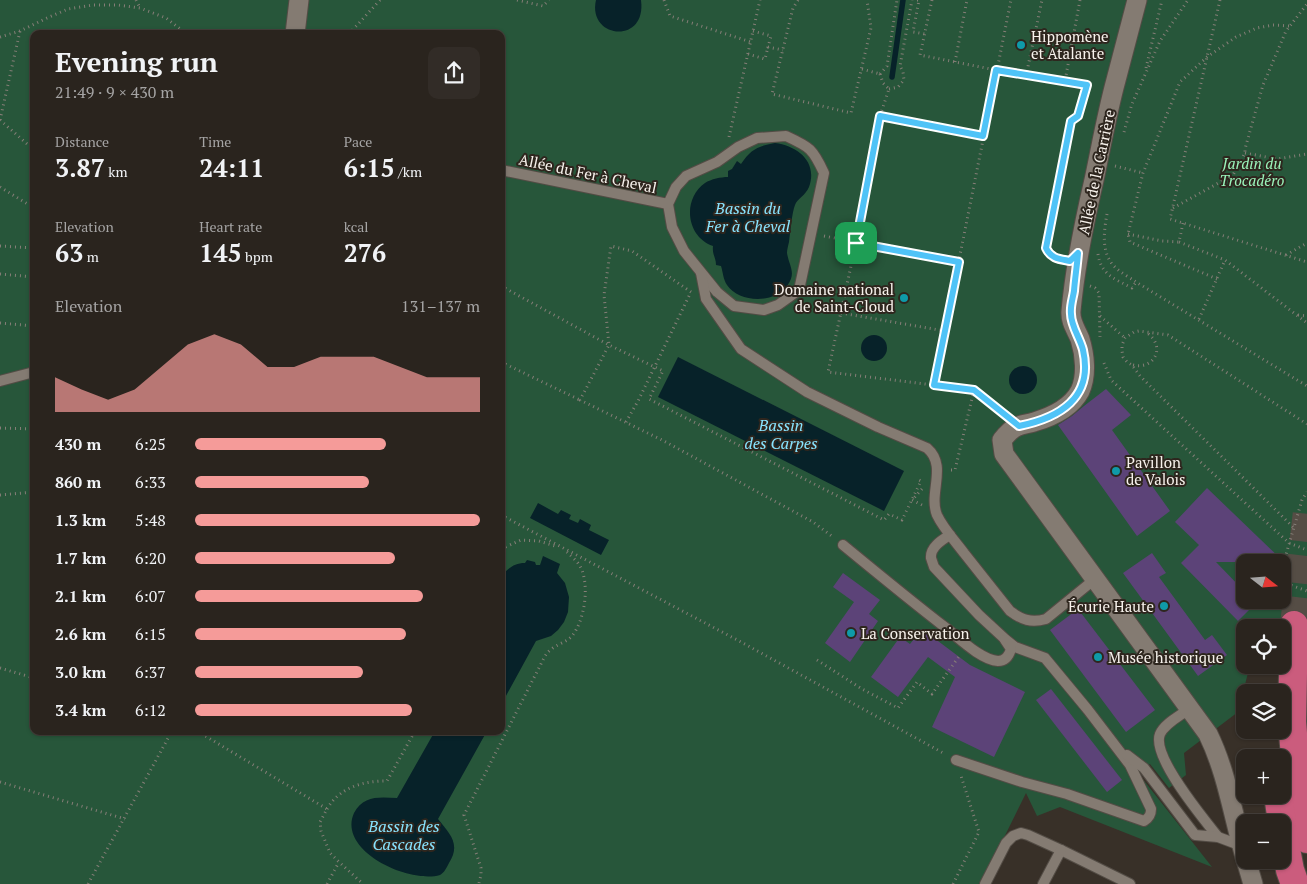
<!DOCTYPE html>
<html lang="en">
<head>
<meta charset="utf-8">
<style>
	:root { --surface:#2a241e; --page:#322c27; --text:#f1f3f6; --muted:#a5a4a4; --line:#46413c; --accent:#f59b99 }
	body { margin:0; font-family:"PT Serif",serif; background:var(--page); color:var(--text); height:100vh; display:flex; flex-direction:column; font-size:19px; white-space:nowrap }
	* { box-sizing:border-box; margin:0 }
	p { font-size:16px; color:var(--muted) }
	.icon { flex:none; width:28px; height:28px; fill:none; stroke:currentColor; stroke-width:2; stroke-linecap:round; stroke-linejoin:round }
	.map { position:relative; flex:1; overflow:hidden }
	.side { position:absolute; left:30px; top:30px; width:475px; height:705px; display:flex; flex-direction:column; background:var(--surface); border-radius:10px; box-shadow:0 1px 4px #0004,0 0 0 1px var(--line) }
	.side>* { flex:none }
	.needle { width:32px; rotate:107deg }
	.buttons { position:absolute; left:1236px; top:554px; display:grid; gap:10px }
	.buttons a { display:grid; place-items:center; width:55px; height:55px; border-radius:10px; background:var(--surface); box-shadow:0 1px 4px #0004,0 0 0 1px var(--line); font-size:25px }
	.pin { position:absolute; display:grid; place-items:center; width:42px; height:42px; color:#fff; margin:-21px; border-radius:10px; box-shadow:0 2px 8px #0006 }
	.round { display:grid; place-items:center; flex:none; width:52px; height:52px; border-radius:10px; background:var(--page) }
	.overview { display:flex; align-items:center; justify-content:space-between; height:85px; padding:0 25px }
	h1 { font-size:28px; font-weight:600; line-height:38px }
	.figures { display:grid; grid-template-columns:repeat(3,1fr); gap:8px; height:85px; padding:5px 25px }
	.figures div { display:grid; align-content:center }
	.figures b { font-size:25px; font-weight:600 }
	.figures small { font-size:14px; font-weight:400 }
	.figures p { font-size:14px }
	.chart { height:140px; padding:10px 25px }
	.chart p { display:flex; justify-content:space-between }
	.chart svg { width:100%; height:90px; margin-top:5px; fill:var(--accent); opacity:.7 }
	ul { padding:0 25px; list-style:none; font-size:16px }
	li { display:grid; grid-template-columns:80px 60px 1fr; align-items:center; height:38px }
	li i { height:12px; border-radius:6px; background:var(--accent) }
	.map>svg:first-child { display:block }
	.green { fill:#27563a; fill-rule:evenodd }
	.water { fill:#072229 }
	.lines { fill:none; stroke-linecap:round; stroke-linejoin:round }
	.stream { stroke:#072229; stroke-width:5.5 }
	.building { fill:#5c4378 }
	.motorway-tunnel { stroke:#554d45; stroke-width:28; stroke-dasharray:28 14; stroke-linecap:butt }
	.service-casing { stroke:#534c45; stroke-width:12 }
	.minor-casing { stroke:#534c45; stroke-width:21 }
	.motorway-casing { stroke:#534c45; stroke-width:30 }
	.path { stroke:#857e77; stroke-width:3; stroke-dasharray:1 4; stroke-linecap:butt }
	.service { stroke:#847b72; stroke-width:10 }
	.minor { stroke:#847b72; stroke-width:19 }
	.motorway { stroke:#cb5c7d; stroke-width:28 }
	.route-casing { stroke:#fff; stroke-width:10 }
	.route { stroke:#4fc3f7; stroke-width:6 }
	.culture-dot { fill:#0f9aa8; stroke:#2e261e; stroke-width:2 }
	.labels { text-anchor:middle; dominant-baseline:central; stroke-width:4; stroke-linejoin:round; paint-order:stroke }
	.poi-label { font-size:15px; fill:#f7f2ec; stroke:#2e261e; text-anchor:start }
	.park-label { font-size:15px; font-style:italic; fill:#9bf5bb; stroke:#2e261e }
	.street-label { font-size:15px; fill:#f7f2ec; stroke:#2e261e }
	.water-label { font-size:16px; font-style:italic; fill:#88e4ff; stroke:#2e261e }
</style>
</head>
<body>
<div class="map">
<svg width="1307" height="884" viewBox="0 0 1307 884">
	<rect width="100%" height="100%" fill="#383028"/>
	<path class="green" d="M0,0h1307v632l-31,-7 -15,-2 -1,4 -15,1v37h5l-12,47 -54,41 2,22 -17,13 -19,-24 -12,9 74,94 -152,-60 -23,9 -11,-23 -45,91h-981zM34,34h467v697h-467zM1245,562h37v38h-37z"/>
	<g class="water">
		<path d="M596,0h45c6,45 -54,39 -45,0z"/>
		<path d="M775,143c23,3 43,19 34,44 -3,8 -12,12 -14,18 -3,7 -5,28 -6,37 -1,4 -2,8 -2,11 2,13 10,20 0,33 -13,18 -48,17 -60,-1 -4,-6 -4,-13 -6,-19l-5,-1c0,-8 -4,-10 -3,-19 -27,-9 -31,-47 -8,-63 6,-4 16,-6 23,-6v-6l4,-2 5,-8 4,3c10,-15 17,-18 34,-21z"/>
		<circle cx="874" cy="348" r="13"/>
		<path d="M678,357l226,114 -20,40 -226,-114z"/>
		<circle cx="1023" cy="380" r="14"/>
		<path d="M538,503l20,11 3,-4 10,5 -2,4 9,4 2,-4 11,6 -2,5 20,10 -8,15 -71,-37z"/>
		<path d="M543,556l17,8 -3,9 8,10 4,14 -1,15 -4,10 -6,8 -7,6 -15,5 -35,64v-129c8,-8 13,-13 24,-13l2,-3 8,2 1,3h4z"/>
		<path d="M435,731h52l-49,88c12,15 23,25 11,44 -2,4 -5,10 -9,12 -31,9 -103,-24 -86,-62 9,-18 26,-16 43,-15z"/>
	</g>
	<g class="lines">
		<path class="stream" d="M892,77l11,-77"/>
	</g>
	<g class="building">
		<path d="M1106,389l25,26 -19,15 58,81 -33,25 -79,-111 14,-9 12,-10z"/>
		<path d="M1207,488l77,74h-68l29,30v8h14l-21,21 -57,-58 18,-18 -24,-23z"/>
		<path d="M1152,553l14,20 -7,4 46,63 7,-5 15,20 -29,21 -75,-103z"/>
		<path d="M843,573l37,27 -11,14 9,7 -28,41 -25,-19 29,-41 -21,-15z"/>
		<path d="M1078,609l77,101 -29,22 -76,-102z"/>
		<path d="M922,629l48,36 55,27 -31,65 -62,-30 23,-50 -27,-20 -30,40 -27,-20 29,-40 10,7z"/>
		<path d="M1051,689l71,91 -15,12 -71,-92z"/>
	</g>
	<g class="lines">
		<path class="motorway-tunnel" d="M1294,625l13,-114"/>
		<defs>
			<g id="service">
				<path d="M786,136c24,11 27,13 38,37l-25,117 -21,15 -14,5 -30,-4 -17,-14 -33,-41 -12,-24 -4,-23 8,-17 10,-11 31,-14 21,-15 19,-9z"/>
				<path d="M501,170l167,34"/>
				<path d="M701,273l5,26 35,50 66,43 71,35 49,21c21,18 1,45 10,67 6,13 18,26 27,38 15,19 31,39 46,58 12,9 21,12 36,8l49,-40"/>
				<path d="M0,381l34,-9"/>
				<path d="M950,535c-8,5 -20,12 -19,23 1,3 2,6 3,9l45,48 26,24 10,8 30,11 43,52 42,55 21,44c0,6 -2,9 -7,12l-77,-27 -45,-12 -66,-22"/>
				<path d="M843,545c34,28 68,56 103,83 13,10 35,32 52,33 7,0 11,-5 13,-12l-6,-9"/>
				<path d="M1189,709c-9,7 -24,14 -29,25 -9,22 43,84 58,103"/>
				<path d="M1127,755l17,13 51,67 23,2 24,9"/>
				<path d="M985,884l21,-41 7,-7 8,-3 7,2 33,15 69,34"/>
				<path d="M1043,884l18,-34"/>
			</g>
			<g id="minor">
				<path d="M1137,0c-7,27 -14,54 -21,80 -9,33 -15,67 -22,100 -10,43 -19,87 -23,131 -1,11 5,18 9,28 5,16 7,37 0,52 -9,17 -29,26 -46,31 -6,2 -12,2 -18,5 -6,3 -10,8 -14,13l2,14 204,280c19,39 25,82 37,123"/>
				<path d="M295,34l4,-34"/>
				<path d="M1246,860l7,24"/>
			</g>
			<g id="motorway">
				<path d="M1294,625l-2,97 7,80 8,37"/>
				<path d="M1278,795l4,27"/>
				<path d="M1282,828l8,42 5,14"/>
			</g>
		</defs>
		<use href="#service" class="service-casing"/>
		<use href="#minor" class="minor-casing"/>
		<use href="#motorway" class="motorway-casing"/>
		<g class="path">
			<path d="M136,0l4,8"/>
			<path d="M517,0l26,6 6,-6"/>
			<path d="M664,0l6,16 81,26"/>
			<path d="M798,0l-5,8 -21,86 79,19 20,-85 -4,-28"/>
			<path d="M917,0h2l-6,32 12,2"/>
			<path d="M932,0l-12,55 106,21 39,5 15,-81"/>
			<path d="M1220,0l-50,219 137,43"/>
			<path d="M753,31l18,5 -3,11 15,3"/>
			<path d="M349,34l31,-34"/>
			<path d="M0,37l20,-6 27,-13 21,-9 25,-4h25l22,3 26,10 21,16"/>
			<path d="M748,54l17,5 3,-12"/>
			<path d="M955,62l12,-62"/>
			<path d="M1146,68l16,-68"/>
			<path d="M862,69l18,5"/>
			<path d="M880,74l3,9 6,6 -9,27 -24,127 -28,129 146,18"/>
			<path d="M880,74l7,-8 10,-66"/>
			<path d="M1026,76l16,-76"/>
			<path d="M889,89l9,-2 6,-7 -1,-8 -3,-6 12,-66"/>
			<path d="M880,116l103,20"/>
			<path d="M0,120l20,-89"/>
			<path d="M0,120l34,30"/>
			<path d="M1124,132l8,-28 28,-63 28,-41"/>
			<path d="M729,137l31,-137"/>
			<path d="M1245,153l32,6 30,-5"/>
			<path d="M1115,166l28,7"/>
			<path d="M0,187l34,21"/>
			<path d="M1173,208l60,-33 12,-22v-4l18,-64 23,-54 21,-27"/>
			<path d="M1107,214c-3,17 -6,37 6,51 6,7 16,12 23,17l171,104"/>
			<path d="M1128,234l34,7 17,1 4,-19"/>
			<path d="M824,236l135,26"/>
			<path d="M1179,242l46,18 82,63"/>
			<path d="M0,246l34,2"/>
			<path d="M1098,254c3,21 17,25 34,34l4,-6"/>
			<path d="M1286,255l21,-12"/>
			<path d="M1059,259c-7,-1 -10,-5 -13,-11l25,-127 7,-4 9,-32 -22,-4"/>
			<path d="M0,274l34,3"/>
			<path d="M1217,279l-87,-37 -2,-8 15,-61 37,-91 27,-25 29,-20 21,-9 16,-3 17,1"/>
			<path d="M501,286l108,59 54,26 -14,28 235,121 5,-6 13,6 19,-39 -4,-2"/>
			<path d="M1090,286l5,2 4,5 1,44"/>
			<path d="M691,292l-59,-41 -21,-5 -7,49 5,50 -29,55 82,40 151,82 20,15"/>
			<path d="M841,313l104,18"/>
			<path d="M1298,315l9,1"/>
			<path d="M1100,316l25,22"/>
			<path d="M1199,319l26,-59"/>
			<path d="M0,323l34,3"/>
			<path d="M501,362l79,38"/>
			<path d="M1104,363l7,17 178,163 18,7"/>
			<path d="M1133,365c22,5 33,-19 14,-32"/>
			<path d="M934,385l77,-385"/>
			<path d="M974,390l31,25"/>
			<path d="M626,422l12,-21 52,-107"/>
			<path d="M0,428l34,1"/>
			<path d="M951,470h4l19,-80"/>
			<path d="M922,489l-10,11 10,5"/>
			<path d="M0,495l34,-3"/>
			<path d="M501,515l240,127 204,112"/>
			<path d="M1293,527l-153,-151 -8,-11 -5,-3 -4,-5 -1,-6v-6l3,-7 9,-6 5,-1 29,4 139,89"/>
			<path d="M501,549l20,-9 18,1 16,5"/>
			<path d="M1282,568l20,-68 5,-8"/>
			<path d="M1282,582l25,9"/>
			<path d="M817,660l45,29 36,19 19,-26 15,12 28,-39"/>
			<path d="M0,668l34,10"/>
			<path d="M197,731l130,78 -7,13 1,9 9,22 9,9 24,22"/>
			<path d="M0,782l125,37"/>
			<path d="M327,809c13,-22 36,-28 60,-28l28,-50"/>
			<path d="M479,883l2,-8v-7l-17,-53 81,-159c8,-12 20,-12 27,-20 13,-16 18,-52 8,-70 -3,-5 -9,-10 -13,-14"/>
			<path d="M88,884l84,-153"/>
			<path d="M327,884l12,-22"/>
			<path d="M953,884l26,-52 -18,-56"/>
		</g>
		<use href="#service" class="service"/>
		<use href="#minor" class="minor"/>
		<use href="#motorway" class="motorway"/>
	</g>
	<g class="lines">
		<defs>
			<path id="route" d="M996,70l91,15 -9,31 -7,5 -25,127c5,11 14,11 24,13l8,-8c-1,13 -3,25 -4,38 -1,7 -4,15 -3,23 0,12 9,24 12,36 11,48 -24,68 -64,76l-45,-36 -40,-5 25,-123 -103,-19 24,-127 103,20z"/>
		</defs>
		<use href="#route" class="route-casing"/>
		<use href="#route" class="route"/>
	</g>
	<g class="culture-dot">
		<circle cx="1021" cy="45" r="5"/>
		<circle cx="904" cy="298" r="5"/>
		<circle cx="1116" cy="471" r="5"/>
		<circle cx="1164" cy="606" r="5"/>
		<circle cx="851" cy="633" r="5"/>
		<circle cx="1098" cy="657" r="5"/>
	</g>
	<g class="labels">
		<g class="poi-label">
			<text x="1031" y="36">Hippomène<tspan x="1031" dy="17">et Atalante</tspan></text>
			<text x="894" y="289" text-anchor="end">Domaine national<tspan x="894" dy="17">de Saint-Cloud</tspan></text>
			<text x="1126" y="462">Pavillon<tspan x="1126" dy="17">de Valois</tspan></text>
			<text x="1154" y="606" text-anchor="end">Écurie Haute</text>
			<text x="861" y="633">La Conservation</text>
			<text x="1108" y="657">Musée historique</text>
		</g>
		<g class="park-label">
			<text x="1252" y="163">Jardin du<tspan x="1252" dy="17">Trocadéro</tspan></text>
		</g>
		<g class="street-label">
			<text transform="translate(1096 172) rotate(-78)">Allée de la Carrière</text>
			<text transform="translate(588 173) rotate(12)">Allée du Fer à Cheval</text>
		</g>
		<g class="water-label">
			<text x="748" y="208">Bassin du<tspan x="748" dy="18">Fer à Cheval</tspan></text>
			<text x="781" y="425">Bassin<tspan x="781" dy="18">des Carpes</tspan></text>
			<text x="404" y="826">Bassin des<tspan x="404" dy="18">Cascades</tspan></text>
		</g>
	</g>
</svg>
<div class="buttons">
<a><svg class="needle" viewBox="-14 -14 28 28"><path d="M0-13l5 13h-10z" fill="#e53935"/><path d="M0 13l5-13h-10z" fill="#a5a4a4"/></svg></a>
<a><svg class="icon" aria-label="locate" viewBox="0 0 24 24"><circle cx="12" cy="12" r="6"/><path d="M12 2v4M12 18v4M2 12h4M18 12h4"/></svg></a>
<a><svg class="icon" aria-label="layers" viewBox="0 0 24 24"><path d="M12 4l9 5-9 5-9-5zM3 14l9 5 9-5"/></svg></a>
<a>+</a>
<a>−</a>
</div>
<div class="pin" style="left:856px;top:243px;background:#1e9e55"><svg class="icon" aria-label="arrive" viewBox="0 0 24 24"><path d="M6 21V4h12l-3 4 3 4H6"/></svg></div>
<section class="side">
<div class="overview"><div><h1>Evening run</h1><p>21:49 · 9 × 430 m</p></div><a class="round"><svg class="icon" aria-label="share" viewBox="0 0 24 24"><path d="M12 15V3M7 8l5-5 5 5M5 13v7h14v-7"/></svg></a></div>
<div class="figures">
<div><p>Distance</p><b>3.87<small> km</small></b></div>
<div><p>Time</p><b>24:11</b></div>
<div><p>Pace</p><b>6:15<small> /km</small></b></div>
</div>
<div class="figures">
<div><p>Elevation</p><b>63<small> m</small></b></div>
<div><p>Heart rate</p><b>145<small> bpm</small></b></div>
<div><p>kcal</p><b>276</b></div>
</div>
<div class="chart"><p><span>Elevation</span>131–137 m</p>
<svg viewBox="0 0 160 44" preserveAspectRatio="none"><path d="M0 44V27L10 33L20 38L30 33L40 22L50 11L60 6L70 11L80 22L90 22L100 17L110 17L120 17L130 22L140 27L150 27L160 27V44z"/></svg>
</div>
<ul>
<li><b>430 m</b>6:25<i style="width:67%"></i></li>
<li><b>860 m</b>6:33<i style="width:61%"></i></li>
<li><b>1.3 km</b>5:48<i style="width:100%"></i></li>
<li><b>1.7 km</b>6:20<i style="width:70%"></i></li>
<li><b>2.1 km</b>6:07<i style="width:80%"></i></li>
<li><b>2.6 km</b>6:15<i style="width:74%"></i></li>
<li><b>3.0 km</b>6:37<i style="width:59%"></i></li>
<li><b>3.4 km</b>6:12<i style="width:76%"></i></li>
</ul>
</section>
</div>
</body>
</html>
